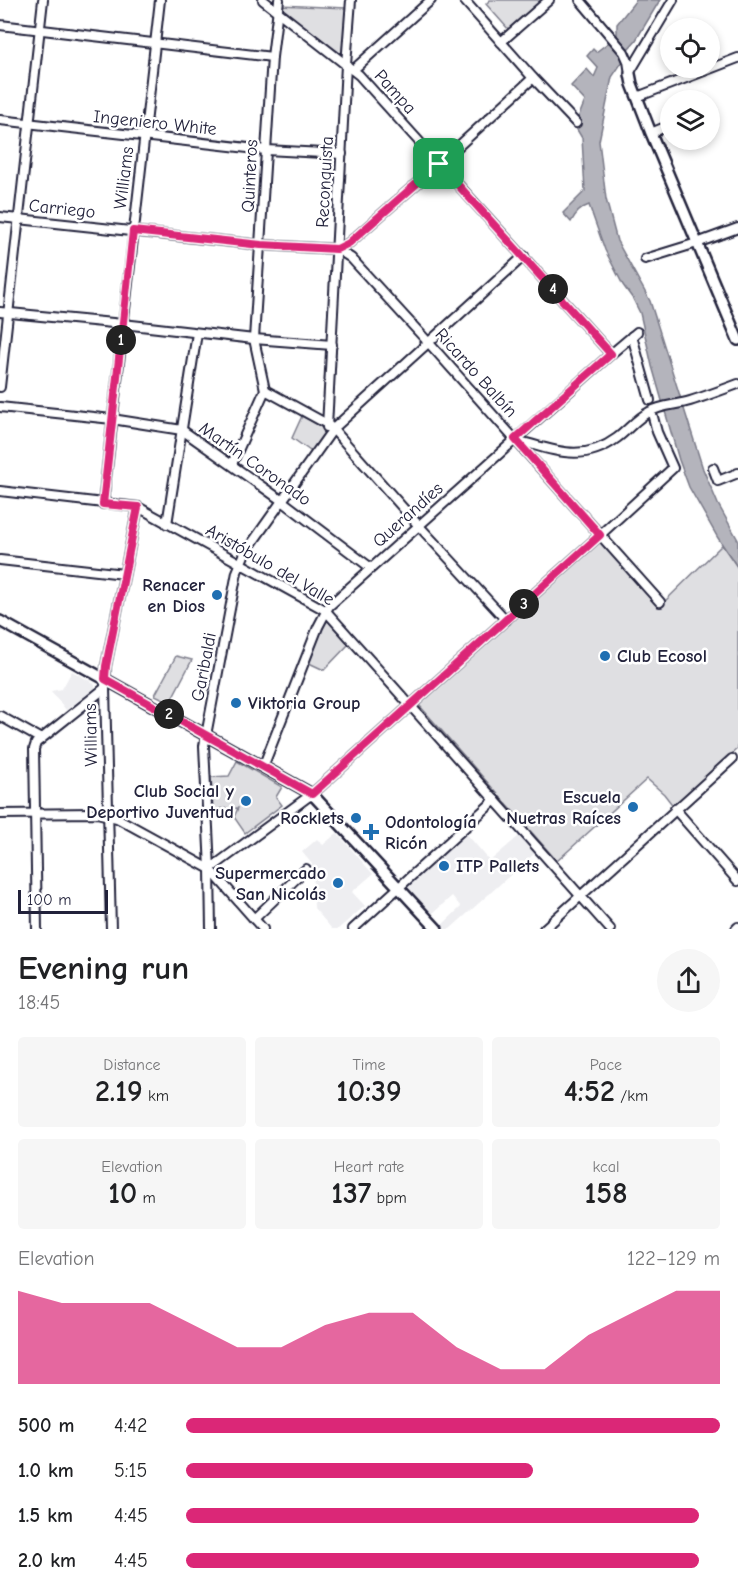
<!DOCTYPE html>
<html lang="en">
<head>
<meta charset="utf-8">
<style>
	:root { --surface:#fff; --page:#f6f6f6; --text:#202124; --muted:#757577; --accent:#db2777 }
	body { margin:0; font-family:"Comic Neue",sans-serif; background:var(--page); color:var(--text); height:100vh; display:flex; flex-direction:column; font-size:22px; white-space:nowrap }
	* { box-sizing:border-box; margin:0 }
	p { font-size:20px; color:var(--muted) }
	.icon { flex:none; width:33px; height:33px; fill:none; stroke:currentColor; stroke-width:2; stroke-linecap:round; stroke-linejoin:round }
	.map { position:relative; height:929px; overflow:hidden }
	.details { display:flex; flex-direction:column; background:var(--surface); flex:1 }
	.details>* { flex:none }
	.buttons { position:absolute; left:660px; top:18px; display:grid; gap:12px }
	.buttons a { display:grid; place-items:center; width:60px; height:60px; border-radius:50%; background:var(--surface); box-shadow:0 3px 9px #0003; font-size:30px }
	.scale { position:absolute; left:18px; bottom:15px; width:90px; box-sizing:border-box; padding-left:6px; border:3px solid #22223b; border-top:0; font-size:16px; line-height:21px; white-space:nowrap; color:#22223b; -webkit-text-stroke:4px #fff; paint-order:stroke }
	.pin { position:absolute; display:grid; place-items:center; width:51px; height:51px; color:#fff; margin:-26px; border-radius:12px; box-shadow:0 3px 9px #0006 }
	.km { position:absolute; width:30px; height:30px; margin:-15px; border-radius:50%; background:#222; color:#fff; font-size:16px; line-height:30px; text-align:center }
	.round { display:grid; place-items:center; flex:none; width:63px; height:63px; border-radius:32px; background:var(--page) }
	.overview { display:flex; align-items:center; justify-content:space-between; height:102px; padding:0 18px }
	h1 { font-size:33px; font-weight:800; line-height:45px }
	.figures { display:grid; grid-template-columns:repeat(3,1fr); gap:9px; height:102px; padding:6px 18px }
	.figures div { display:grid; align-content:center; border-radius:6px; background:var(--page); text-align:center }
	.figures b { font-size:30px; font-weight:800 }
	.figures small { font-size:16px; font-weight:400 }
	.figures p { font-size:16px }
	.chart { height:168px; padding:12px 18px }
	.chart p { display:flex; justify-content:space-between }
	.chart svg { width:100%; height:108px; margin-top:6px; fill:var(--accent); opacity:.7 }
	ul { padding:0 18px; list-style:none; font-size:20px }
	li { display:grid; grid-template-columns:96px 72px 1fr; align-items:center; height:45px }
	li i { height:15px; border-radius:8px; background:var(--accent) }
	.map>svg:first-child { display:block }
	.built { fill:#eeeef1 }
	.green { fill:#dfdfe2; stroke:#80808e; stroke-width:1.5 }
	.water { fill:#b4b4bc; stroke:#7a7a88; stroke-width:1.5 }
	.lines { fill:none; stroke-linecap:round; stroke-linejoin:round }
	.minor-casing { stroke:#22223b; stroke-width:12 }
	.major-casing { stroke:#22223b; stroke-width:14 }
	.minor { stroke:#fff; stroke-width:8 }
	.major { stroke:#fff; stroke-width:9 }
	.route-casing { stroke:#fff; stroke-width:12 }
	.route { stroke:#db2777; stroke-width:8 }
	.poi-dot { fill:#1f6fb2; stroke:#fff; stroke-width:2 }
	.labels { text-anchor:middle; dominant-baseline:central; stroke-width:5; stroke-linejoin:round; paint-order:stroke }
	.street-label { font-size:18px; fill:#22223b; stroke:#fff }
	.poi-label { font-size:18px; font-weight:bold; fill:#22223b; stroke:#fff; text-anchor:end }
</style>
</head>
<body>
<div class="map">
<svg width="738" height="929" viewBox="0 0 738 929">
	<rect width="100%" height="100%" fill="#fff"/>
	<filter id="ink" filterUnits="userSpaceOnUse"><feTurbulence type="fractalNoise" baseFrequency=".0167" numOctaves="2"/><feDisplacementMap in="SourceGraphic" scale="12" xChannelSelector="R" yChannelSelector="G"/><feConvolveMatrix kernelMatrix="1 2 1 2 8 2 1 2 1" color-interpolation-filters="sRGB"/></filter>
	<g filter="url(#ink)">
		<g class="built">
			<path d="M72,671l23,13v4l-29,22 -15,-19 11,-2z"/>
			<path d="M465,832l25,29 29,-25 16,17 -85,76h-5l-3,-4 19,-18 -9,-11 -20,18 -24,-27v-4z"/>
			<path d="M337,833l36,41 -21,18 13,14 -27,23h-6l-18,-21 -2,-44 -10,-12 15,-13 6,6z"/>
		</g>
		<g class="green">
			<path d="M490,0h53l-34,30 -23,-26z"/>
			<path d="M279,5l67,3 -4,45h-2l-61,-46z"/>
			<path d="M302,416c25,13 28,12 11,37l-21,-15z"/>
			<path d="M597,541l5,1 58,64 62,-61 16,23v180l-64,59 -10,-13 -17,-15 -90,82 -138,-156z"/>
			<path d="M328,621l21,23 -25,26 -15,-7 15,-40z"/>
			<path d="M176,656l16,4 -22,42 -15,-7z"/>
			<path d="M237,761l45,26 -6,10 6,8 -37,28 -11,-16 4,-9 -25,1 -2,-32 18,-1z"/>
		</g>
		<path class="water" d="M636,0h24l-24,40 -7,8h-3l-5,7 2,6 -11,16 -13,64 7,58 11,42 33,60 53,168 15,35 20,36v28l-20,-30 -29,-51 -10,-27 -27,-94 -12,-53 -7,-14 -10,-14 -18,-35 -16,-45c-9,3 -14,9 -18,17l-8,-9 22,-22 -3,-53 -6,-10v-9l2,-1 7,-17 -14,-15 16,-17 7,8 4,-9 -11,-12 6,-7 3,3 12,-9h2l7,-8v-11z"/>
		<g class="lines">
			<defs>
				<g id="minor">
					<path d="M263,0l96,75 252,279"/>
					<path d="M279,0l-7,57 -18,282 11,51 62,34 6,5 86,97 87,94"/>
					<path d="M464,0l69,78 43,45"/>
					<path d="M580,0l44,52 4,9 2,13"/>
					<path d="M0,25l272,32"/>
					<path d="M501,42l48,-42"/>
					<path d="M353,70l78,-70"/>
					<path d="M630,72l43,-72"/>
					<path d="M637,97l101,-39"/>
					<path d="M0,120l266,30 76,4"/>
					<path d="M651,133l19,-8"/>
					<path d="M0,217l261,28 76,4 14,9 77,84 232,260"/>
					<path d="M337,249l12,-6 90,-79 94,-86"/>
					<path d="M645,259l52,-16 41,-15"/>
					<path d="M0,312l123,12 131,15 78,6"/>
					<path d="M632,336l18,64"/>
					<path d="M0,387l43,-387"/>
					<path d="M0,407l112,12 70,11 99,70 90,68"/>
					<path d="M327,427l19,-362 5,-65"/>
					<path d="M516,440c38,10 66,24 101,-2 11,-8 20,-20 32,-26 12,-7 28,-7 41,-11 16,-5 32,-11 48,-17"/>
					<path d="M232,464l33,-74"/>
					<path d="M713,468l5,13 20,-8"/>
					<path d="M0,491l138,16 187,103 285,319"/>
					<path d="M103,504l57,-504"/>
					<path d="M167,524l30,-191"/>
					<path d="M0,560l124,14"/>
					<path d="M0,716l41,23"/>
					<path d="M263,767l55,-140 11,-21 282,-252 26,-22"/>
					<path d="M675,809l63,72"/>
					<path d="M0,814l97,-1 20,5 93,51 53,60"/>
					<path d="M210,869l102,-75 288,-259 73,-67 -16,-36 -4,-15"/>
					<path d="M254,919l52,-50"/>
					<path d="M37,929l-3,-180 2,-6 5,-4 64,-51"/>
					<path d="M111,929l-6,-241 1,-22 32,-159"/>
					<path d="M211,929l-1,-60 -6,-123 33,-174 8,-19 88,-124 191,-173"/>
					<path d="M353,929l142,-129"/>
					<path d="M544,929l188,-170"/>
					<path d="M736,929l2,-2"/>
				</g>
				<g id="major">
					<path d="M630,74l2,10 19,49 87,207"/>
					<path d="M0,621l312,173 125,135"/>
				</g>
			</defs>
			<use href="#minor" class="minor-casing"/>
			<use href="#major" class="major-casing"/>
			<use href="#minor" class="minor"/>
			<use href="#major" class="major"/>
		</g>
	</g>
	<g class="lines" filter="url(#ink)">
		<defs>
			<path id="route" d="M439,164l172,190 -96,85 85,96 -288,259 -207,-115 1,-13 32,-159 -35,-3 30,-273 128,14 76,4 12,-6z"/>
		</defs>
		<use href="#route" class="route-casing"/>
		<use href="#route" class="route"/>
	</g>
	<g class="poi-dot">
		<circle cx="217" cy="595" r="6"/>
		<circle cx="605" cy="656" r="6"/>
		<circle cx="236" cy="703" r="6"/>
		<circle cx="246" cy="801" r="6"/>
		<circle cx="633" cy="807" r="6"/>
		<circle cx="356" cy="818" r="6"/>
		<path d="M368 823h6v6h6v6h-6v6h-6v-6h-6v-6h6z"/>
		<circle cx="444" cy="866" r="6"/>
		<circle cx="338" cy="883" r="6"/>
	</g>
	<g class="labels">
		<g class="street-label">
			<text transform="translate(395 92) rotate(48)">Pampa</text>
			<text transform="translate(155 123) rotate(6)">Ingeniero White</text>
			<text transform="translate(250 176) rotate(-87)">Quinteros</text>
			<text transform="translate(124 178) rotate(-83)">Williams</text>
			<text transform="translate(325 182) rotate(-87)">Reconquista</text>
			<text transform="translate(62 209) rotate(6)">Carriego</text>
			<text transform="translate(476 373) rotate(48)">Ricardo Balbín</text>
			<text transform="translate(255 464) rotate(35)">Martín Coronado</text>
			<text transform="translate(408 515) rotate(-42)">Querandíes</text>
			<text transform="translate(270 565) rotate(30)">Aristóbulo del Valle</text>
			<text transform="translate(204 667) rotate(-79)">Garibaldi</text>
			<text transform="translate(91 735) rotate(-91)">Williams</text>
		</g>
		<g class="poi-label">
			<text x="205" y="585">Renacer<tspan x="205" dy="21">en Dios</tspan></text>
			<text x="617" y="656" text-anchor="start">Club Ecosol</text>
			<text x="248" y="703" text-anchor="start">Viktoria Group</text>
			<text x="234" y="791">Club Social y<tspan x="234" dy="21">Deportivo Juventud</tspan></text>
			<text x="621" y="797">Escuela<tspan x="621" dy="21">Nuetras Raíces</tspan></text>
			<text x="344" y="818">Rocklets</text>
			<text x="385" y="822" text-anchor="start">Odontología<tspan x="385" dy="21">Ricón</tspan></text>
			<text x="456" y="866" text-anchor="start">ITP Pallets</text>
			<text x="326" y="873">Supermercado<tspan x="326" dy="21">San Nicolás</tspan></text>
		</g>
	</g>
</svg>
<div class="buttons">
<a><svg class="icon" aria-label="locate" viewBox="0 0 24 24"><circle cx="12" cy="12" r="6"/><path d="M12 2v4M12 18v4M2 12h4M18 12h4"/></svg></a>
<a><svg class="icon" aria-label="layers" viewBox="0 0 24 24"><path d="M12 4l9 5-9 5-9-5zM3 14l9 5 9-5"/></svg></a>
</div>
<div class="scale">100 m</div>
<div class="pin" style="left:439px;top:164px;background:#1e9e55"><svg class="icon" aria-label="arrive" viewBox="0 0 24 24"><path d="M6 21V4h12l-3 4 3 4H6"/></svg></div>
<b class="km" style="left:121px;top:340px">1</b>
<b class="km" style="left:169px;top:714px">2</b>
<b class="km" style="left:524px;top:604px">3</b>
<b class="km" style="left:553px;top:289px">4</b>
</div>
<section class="details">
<div class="overview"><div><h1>Evening run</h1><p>18:45</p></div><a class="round"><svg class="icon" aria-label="share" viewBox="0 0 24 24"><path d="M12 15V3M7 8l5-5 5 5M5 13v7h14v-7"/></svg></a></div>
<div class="figures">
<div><p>Distance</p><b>2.19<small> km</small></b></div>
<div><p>Time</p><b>10:39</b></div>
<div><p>Pace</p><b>4:52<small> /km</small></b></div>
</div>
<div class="figures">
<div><p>Elevation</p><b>10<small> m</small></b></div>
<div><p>Heart rate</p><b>137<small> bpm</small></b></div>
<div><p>kcal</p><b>158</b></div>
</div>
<div class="chart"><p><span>Elevation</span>122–129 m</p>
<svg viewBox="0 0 160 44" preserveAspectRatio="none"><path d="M0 44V6L10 11L20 11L30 11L40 20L50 29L60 29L70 20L80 15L90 15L100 29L110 38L120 38L130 24L140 15L150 6L160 6V44z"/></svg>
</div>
<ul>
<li><b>500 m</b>4:42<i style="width:100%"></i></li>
<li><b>1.0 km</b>5:15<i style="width:65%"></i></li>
<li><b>1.5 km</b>4:45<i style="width:96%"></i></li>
<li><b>2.0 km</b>4:45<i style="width:96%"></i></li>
</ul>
</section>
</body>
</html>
